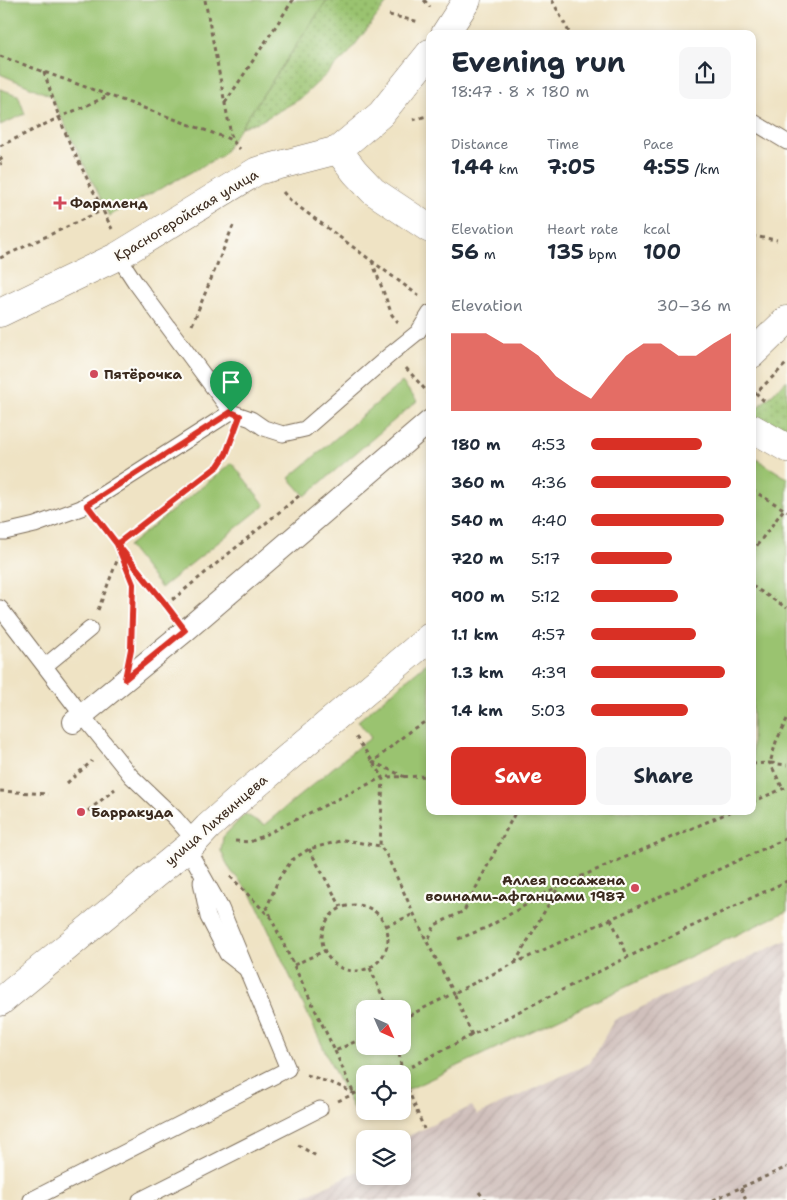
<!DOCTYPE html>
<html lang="en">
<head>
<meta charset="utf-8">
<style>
	:root { --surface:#fff; --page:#f6f6f7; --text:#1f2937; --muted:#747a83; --accent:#d93025 }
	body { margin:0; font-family:"Shantell Sans",sans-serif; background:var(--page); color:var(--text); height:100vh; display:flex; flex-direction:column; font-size:19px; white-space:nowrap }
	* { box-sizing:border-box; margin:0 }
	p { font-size:16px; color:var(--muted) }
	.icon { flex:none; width:28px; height:28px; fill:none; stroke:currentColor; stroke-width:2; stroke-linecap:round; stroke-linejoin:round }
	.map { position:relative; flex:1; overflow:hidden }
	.sheet { position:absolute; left:426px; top:30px; width:330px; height:785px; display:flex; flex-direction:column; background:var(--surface); border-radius:10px; box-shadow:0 2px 8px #0003 }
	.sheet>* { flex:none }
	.needle { width:32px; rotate:135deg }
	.controls { position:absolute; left:356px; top:1000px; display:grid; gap:10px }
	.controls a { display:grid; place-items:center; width:55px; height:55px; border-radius:10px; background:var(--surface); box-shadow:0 2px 8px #0003; font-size:25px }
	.pin { position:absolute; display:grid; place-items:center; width:42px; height:42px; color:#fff; margin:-51px -21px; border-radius:50% 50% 50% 0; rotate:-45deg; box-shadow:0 0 5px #0007 }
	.pin .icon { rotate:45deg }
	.round { display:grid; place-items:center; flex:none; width:52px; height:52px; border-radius:10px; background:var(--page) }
	.headline { display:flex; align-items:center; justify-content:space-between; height:85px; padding:0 25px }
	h1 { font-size:28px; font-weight:700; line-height:38px }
	.figures { display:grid; grid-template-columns:repeat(3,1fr); gap:8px; height:85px; padding:5px 25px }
	.figures div { display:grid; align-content:center }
	.figures b { font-size:21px; font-weight:700 }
	.figures small { font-size:14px; font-weight:400 }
	.figures p { font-size:14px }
	.chart { height:140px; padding:10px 25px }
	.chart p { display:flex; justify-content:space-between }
	.chart svg { width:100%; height:90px; margin-top:5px; fill:var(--accent); opacity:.7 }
	.button { display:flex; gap:10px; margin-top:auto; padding:10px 25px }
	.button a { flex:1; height:58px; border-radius:10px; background:var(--accent); color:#fff; font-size:20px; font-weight:700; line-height:58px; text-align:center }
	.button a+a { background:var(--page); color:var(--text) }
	ul { padding:0 25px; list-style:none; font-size:16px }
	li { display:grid; grid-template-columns:80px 60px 1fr; align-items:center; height:38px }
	li i { height:12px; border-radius:6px; background:var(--accent) }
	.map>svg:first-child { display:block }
	.industrial { fill:url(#industrial-furrows) }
	.grass { fill:url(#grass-dots); stroke:#6a7646 }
	.green { fill:#9ac36f; stroke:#6a7646; fill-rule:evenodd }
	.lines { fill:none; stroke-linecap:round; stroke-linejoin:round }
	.service-casing { stroke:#7a6b58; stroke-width:17 }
	.pedestrian-casing { stroke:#7a6b58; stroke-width:24 }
	.minor-casing { stroke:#7a6b58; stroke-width:29 }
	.path { stroke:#7a6b58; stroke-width:3; stroke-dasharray:4 4; stroke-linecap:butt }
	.service { stroke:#fff; stroke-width:15 }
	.pedestrian { stroke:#fff; stroke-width:22 }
	.minor { stroke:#fff; stroke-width:28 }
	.route-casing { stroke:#fff; stroke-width:10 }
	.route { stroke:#d93025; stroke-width:6 }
	.poi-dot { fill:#d1495b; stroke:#fdfcf7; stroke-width:2 }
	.labels { text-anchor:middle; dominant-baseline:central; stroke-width:4.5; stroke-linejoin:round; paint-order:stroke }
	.poi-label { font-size:14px; font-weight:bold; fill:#3b2a1e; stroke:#fdfcf7; text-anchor:start }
	.street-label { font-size:14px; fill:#3b2a1e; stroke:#fdfcf7 }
</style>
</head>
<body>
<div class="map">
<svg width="787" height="1200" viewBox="0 0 787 1200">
	<defs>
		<pattern id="industrial-furrows" width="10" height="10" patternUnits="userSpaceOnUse" patternTransform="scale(1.25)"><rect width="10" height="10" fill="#d0c0bc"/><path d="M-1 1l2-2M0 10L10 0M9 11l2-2" fill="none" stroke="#b4a5a1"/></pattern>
		<pattern id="grass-dots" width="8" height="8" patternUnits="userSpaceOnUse" patternTransform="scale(1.25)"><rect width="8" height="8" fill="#9ac36f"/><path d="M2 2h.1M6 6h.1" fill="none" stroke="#7f9f5b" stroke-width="1.8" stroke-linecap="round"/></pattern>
	</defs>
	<rect width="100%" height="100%" fill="#fdfcf7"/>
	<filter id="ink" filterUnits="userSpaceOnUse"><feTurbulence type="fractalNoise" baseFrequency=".02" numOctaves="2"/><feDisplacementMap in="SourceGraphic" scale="10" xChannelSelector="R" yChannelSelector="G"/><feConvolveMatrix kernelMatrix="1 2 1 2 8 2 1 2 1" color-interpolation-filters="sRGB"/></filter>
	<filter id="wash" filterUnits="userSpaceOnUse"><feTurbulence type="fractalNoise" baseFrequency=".0096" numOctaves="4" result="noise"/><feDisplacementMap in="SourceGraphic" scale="20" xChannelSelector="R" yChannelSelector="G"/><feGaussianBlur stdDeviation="1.12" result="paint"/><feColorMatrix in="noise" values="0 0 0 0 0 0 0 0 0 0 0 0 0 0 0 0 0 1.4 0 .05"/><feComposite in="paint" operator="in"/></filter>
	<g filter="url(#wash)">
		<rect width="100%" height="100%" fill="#efe3c4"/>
		<path class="industrial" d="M787,940v260h-492l70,-32v8h37v-37l70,-33 5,9 113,-52 24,-43z"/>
		<g class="grass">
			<path d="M327,0h62l-41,54 -48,45 -39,22 -20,6z"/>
			<path d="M787,380v55l-34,-20 -1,-2z"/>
		</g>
		<g class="green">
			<path d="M0,0h327l-95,140 -9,15 -114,61 -58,-120 -51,-22z"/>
			<path d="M0,89l18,6 7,19 -25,11z"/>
			<path d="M402,382l15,19 -112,95 -16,-18z"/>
			<path d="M753,457l34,21v433l-384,181 -1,-18h-37v35l-9,5 -18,-35 -86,-184 -21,-24 -6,-11 -4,-9 2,-14 22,-23 19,11 94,-78 13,-9 -13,-17 72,-61v151h322zM365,1009h37v37h-37z"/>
			<path d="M232,463l33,42 -104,83 -33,-42z"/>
		</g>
	</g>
	<g filter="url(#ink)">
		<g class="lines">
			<defs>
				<g id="service">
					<path d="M752,121l35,21"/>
					<path d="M231,412l20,7 13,9 19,6 22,-5 87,-76 26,-21 12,-19"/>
					<path d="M0,532h5l30,-7 46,-17 150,-96 -96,-130 -17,-26"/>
					<path d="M0,608l82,107 49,61 44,42 20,23"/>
					<path d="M45,666l45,-37"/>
					<path d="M201,882l7,35 19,37 18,14"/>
					<path d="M31,1200l257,-131 -67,-161 -27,-48 -10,-11"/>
					<path d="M140,1200l180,-91"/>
				</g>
				<path id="pedestrian" d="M74,722l111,-91 245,-210"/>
				<g id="minor">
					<path d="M445,34l22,-34"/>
					<path d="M338,150l17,22 18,19 57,38"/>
					<path d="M0,313l118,-57 139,-85 81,-21 43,-36 49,-61"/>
					<path d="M752,354l35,-34"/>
					<path d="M752,428l35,20"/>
					<path d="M0,1002l193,-159 15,-16 36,-32 186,-158"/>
				</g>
			</defs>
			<use href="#service" class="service-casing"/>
			<use href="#pedestrian" class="pedestrian-casing"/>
			<use href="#minor" class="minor-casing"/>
			<g class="path">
				<path d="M205,0l27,140 8,9"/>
				<path d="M424,0l6,7"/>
				<path d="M552,0l18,34"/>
				<path d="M389,15l31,7"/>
				<path d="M0,56l232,84"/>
				<path d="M44,72l15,45 11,27 42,85"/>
				<path d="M225,103l68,-103"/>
				<path d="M413,120l17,-5"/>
				<path d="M0,146l58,-28 50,-22"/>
				<path d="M0,157l3,6 -3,1"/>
				<path d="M283,192l8,9 128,95"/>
				<path d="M752,236l25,4"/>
				<path d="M0,258l103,-48"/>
				<path d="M372,261l20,54 6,7"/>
				<path d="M192,325l41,-99"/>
				<path d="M406,368l24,27"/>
				<path d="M764,401l-8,-8 31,-30"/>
				<path d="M752,490l35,21"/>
				<path d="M99,521l72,91"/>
				<path d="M117,544l16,40 -2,59"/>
				<path d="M117,544l101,-78 8,-12 6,-16"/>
				<path d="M752,552l32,-43"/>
				<path d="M752,586l35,22"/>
				<path d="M166,605l134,-110"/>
				<path d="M98,610l22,-57"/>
				<path d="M787,719l-11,23 -6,21 17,2"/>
				<path d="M356,737l27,40 -3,69"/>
				<path d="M752,764l18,-1 13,26"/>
				<path d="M405,777l-32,-15 38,-32 19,-11"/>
				<path d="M67,783l25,-22"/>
				<path d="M0,791l48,3"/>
				<path d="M752,802l35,-15"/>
				<path d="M88,811l27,-22"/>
				<path d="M235,841l15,1 133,-65 47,-1"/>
				<path d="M309,849l32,58"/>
				<path d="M230,876l41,42 64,133 30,-14"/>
				<circle cx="355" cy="938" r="33"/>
				<path d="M271,917l-4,-10 12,-29 13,-18 17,-11 35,-9 36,6 6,8 41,88"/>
				<path d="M611,919l17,38"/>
				<path d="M386,926l28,-12"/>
				<path d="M458,939l30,-12 70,-41"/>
				<path d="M515,963l44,-77 173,-75"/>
				<path d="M294,965l30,-14"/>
				<path d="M370,968l18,41"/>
				<path d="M402,1019l52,-26 -27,-51 8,-17 29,-14 52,-100"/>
				<path d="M472,1035l-18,-42 61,-30 272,-125"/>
				<path d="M398,1046l4,27"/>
				<path d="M335,1051l19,43"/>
				<path d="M397,1074l75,-39 156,-78 159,-76"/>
				<path d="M402,1074l22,55"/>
				<path d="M307,1075l30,10 18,9"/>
				<path d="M338,1101l27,-12"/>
				<path d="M298,1145l20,12"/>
				<path d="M741,1188l5,12"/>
				<path d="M479,1192l6,8"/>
				<path d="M713,1200l74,-33"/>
			</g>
			<use href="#service" class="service"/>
			<use href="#pedestrian" class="pedestrian"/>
			<use href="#minor" class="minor"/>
		</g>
	</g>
	<g class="lines" filter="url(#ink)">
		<defs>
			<path id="route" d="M231,412l-144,93 30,39 16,40 -2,65 -6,30 60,-49 -19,-25 -49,-61 101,-78 8,-12 14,-38 -9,-4"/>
		</defs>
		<use href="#route" class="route-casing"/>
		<use href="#route" class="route"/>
	</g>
	<g class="poi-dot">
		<path d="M57.5 195.5h5v5h5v5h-5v5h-5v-5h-5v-5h5z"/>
		<circle cx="94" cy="374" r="5"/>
		<circle cx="81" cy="812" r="5"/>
		<circle cx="635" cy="888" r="5"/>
	</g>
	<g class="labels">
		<g class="poi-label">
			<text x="70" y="203">Фармленд</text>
			<text x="104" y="374">Пятёрочка</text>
			<text x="91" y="812">Барракуда</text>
			<text x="625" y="880" text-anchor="end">Аллея посажена<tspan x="625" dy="16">воинами-афганцами 1987</tspan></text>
		</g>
		<g class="street-label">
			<text transform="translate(186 215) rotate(-31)">Красногеройская улица</text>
			<text transform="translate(216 820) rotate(-41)">улица Лихвинцева</text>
		</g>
	</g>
</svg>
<div class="controls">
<a><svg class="needle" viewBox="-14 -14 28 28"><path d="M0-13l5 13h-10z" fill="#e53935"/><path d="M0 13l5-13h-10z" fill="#747a83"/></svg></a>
<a><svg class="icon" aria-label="locate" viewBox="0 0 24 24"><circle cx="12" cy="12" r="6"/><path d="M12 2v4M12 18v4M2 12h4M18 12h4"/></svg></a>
<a><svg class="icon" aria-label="layers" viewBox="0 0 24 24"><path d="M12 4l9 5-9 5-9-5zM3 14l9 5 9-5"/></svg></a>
</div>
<div class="pin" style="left:231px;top:412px;background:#1e9e55"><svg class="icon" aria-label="arrive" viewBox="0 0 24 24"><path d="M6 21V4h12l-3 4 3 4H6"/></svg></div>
<section class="sheet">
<div class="headline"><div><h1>Evening run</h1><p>18:47 · 8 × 180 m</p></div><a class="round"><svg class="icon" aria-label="share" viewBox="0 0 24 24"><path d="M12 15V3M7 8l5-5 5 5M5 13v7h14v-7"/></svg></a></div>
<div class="figures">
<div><p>Distance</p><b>1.44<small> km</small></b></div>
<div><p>Time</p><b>7:05</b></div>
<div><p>Pace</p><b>4:55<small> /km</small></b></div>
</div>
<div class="figures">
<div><p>Elevation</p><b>56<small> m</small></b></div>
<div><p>Heart rate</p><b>135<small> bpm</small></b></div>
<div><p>kcal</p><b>100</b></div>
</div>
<div class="chart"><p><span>Elevation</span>30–36 m</p>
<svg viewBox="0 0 160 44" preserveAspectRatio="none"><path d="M0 44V6L10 6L20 6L30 11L40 11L50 17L60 27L70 33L80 38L90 27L100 17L110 11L120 11L130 17L140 17L150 11L160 6V44z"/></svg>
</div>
<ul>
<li><b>180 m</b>4:53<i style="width:79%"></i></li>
<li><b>360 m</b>4:36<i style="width:100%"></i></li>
<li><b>540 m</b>4:40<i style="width:95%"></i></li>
<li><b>720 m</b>5:17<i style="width:58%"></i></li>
<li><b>900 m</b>5:12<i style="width:62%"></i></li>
<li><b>1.1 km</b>4:57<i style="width:75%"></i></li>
<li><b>1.3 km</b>4:39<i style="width:96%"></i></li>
<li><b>1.4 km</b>5:03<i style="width:69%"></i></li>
</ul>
<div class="button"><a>Save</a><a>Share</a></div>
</section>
</div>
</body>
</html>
